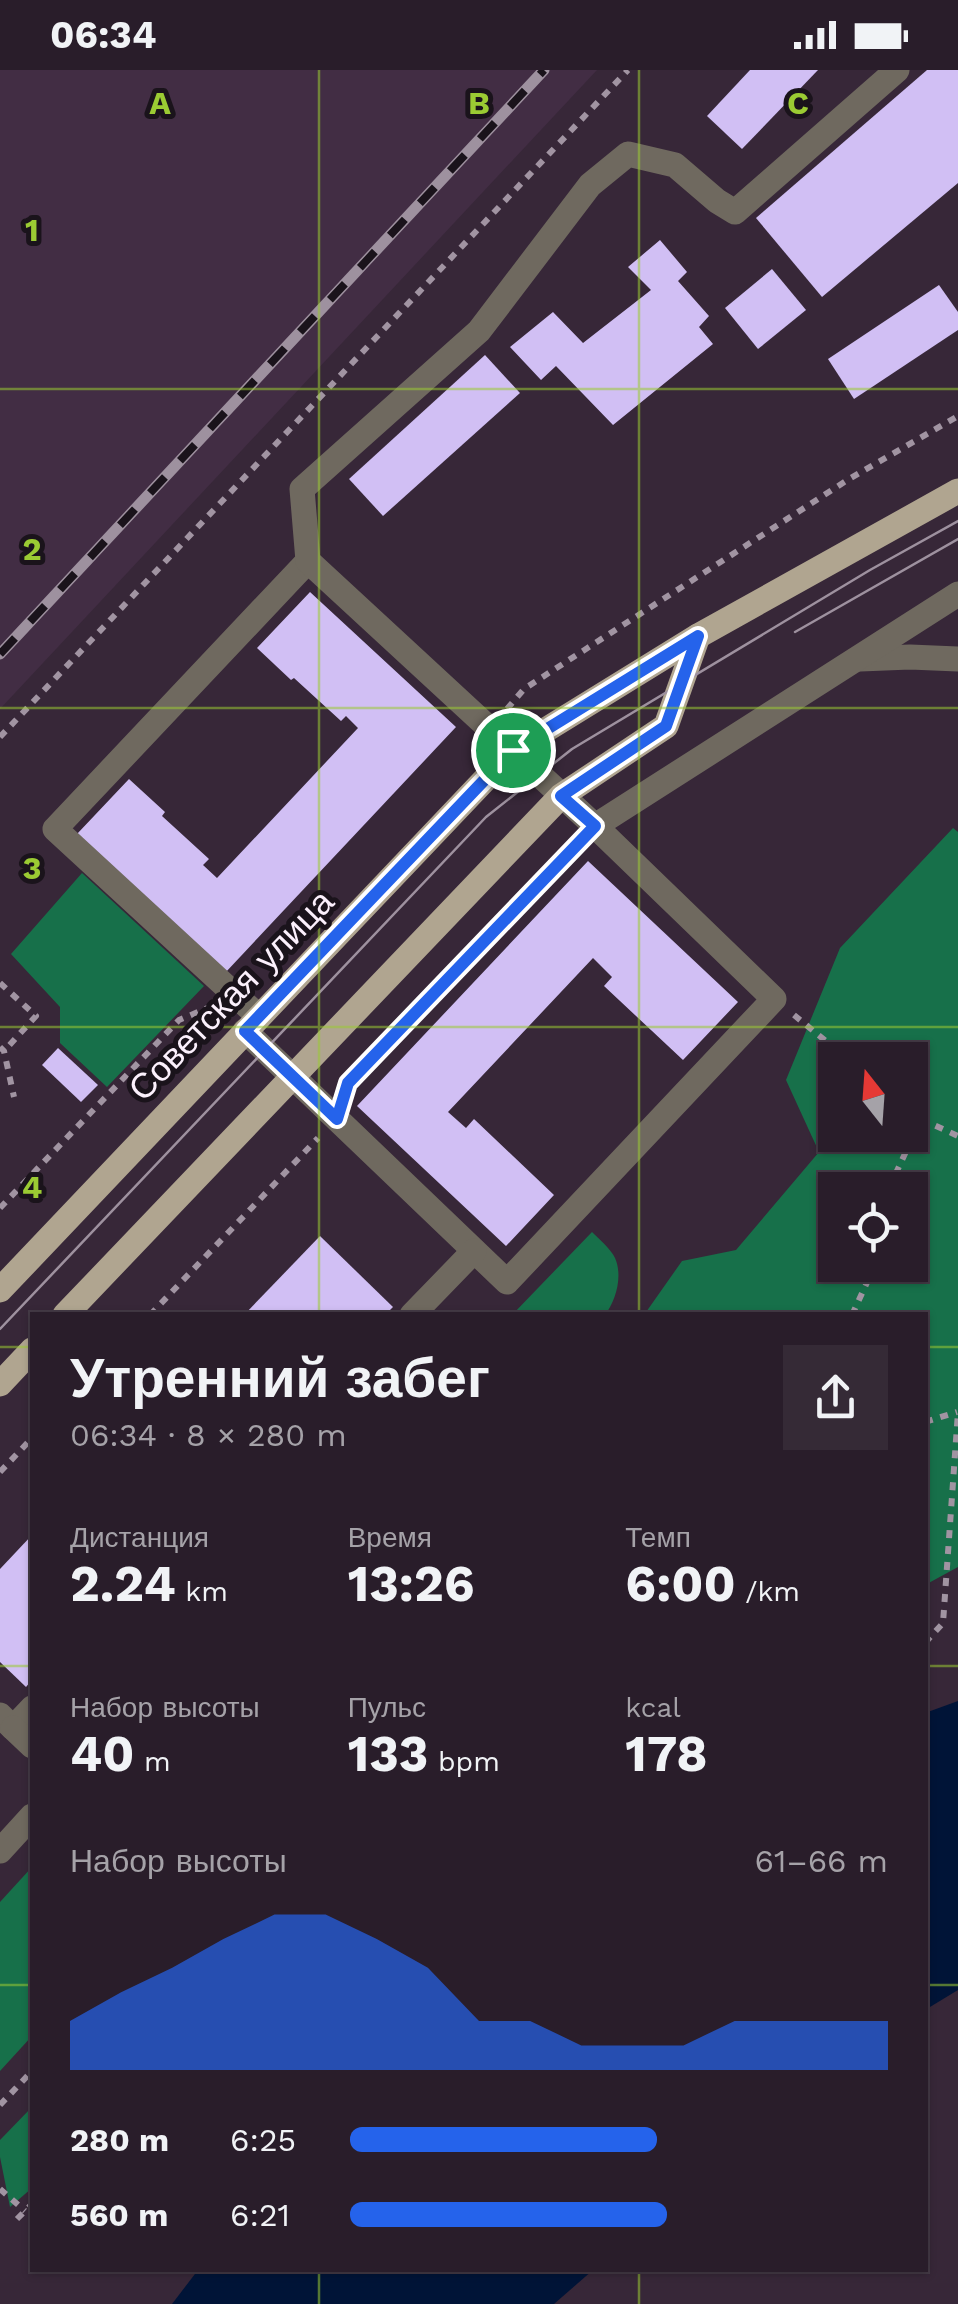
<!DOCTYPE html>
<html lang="ru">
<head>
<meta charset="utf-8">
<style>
	:root { --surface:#291d2a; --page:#352a36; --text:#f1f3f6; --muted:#a5a2a8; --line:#453b47; --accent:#2563eb }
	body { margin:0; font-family:"Work Sans",sans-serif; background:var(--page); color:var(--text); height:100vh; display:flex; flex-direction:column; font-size:38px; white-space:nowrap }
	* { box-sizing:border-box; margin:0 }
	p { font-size:32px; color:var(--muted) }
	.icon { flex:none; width:55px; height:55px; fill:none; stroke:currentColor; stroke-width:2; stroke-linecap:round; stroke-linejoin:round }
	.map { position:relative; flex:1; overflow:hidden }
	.drawer { position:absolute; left:30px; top:1242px; width:898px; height:960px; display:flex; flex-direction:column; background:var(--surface); border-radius:0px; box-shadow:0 2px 8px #0004,0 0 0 2px var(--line) }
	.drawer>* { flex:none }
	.needle { width:65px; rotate:343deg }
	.controls { position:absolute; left:818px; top:972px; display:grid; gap:20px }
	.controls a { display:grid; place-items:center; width:110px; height:110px; border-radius:0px; background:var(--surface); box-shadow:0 2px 8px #0004,0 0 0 2px var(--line); font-size:50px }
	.pin { position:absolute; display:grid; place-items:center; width:85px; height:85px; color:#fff; margin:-42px; border:5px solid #fff; border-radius:50%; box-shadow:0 2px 10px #0007 }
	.round { display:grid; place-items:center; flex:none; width:105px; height:105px; border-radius:0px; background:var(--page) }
	.overview { display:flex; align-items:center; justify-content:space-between; height:170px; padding:0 40px }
	h1 { font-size:55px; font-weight:700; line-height:75px }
	.stats { display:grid; grid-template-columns:repeat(3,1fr); gap:15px; height:170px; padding:10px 40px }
	.stats div { display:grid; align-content:center }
	.stats b { font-size:50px; font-weight:700 }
	.stats small { font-size:28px; font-weight:400 }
	.stats p { font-size:28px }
	.chart { height:280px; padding:20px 40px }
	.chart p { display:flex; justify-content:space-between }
	.chart svg { width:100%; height:180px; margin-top:10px; fill:var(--accent); opacity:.7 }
	ul { padding:0 40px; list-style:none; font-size:32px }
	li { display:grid; grid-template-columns:160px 120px 1fr; align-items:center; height:75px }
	li i { height:25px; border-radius:12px; background:var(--accent) }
	.status { display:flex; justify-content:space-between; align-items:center; height:70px; padding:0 50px; background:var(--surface); direction:ltr }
	.status svg { height:28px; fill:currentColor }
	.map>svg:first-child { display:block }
	.built { fill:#422d44 }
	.forest { fill:#17704a; fill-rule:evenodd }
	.water { fill:#001437 }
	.building { fill:#d1bff4 }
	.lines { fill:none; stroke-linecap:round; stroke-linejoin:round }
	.path { stroke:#a194a2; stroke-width:6; stroke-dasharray:8 8; stroke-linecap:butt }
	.minor { stroke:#6f695f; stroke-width:25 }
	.major { stroke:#b0a590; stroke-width:25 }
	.tram { stroke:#9e919f; stroke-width:2.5 }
	.rail-casing { stroke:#9e919f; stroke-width:11 }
	.rail { stroke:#1a131b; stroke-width:8; stroke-dasharray:22; stroke-linecap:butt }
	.route-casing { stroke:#fff; stroke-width:20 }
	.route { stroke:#2563eb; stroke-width:12 }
	.grid { fill:none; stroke:#9bcb33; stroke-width:2.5; stroke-opacity:0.55 }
	.labels { text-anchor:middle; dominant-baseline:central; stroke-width:10; stroke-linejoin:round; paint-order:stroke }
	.street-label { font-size:35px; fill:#fbf0fc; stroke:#1a131b }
	.grid-label { font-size:32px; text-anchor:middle; font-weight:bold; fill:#9bcb33; stroke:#1a131b; stroke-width:10; stroke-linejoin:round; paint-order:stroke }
</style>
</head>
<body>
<div class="status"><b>06:34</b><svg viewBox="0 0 49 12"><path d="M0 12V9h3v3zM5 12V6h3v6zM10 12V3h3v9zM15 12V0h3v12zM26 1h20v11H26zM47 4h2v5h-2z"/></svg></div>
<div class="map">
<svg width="958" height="2234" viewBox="0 0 958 2234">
	<rect width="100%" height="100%" fill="#372738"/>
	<path class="built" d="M0,0h597l-597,639z"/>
	<g class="forest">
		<path d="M953,758l5,4v735l-33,18v-270h-281l38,-54 54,-11 83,-98 -33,-72 54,-132zM910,990v75h-75v-75zM910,1120v75h-75v-75z"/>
		<path d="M82,803l122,113 -97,101 -47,-44v-36l-49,-53z"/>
		<path d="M592,1162c7,7 19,17 23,26 8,18 1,42 -10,57h-93z"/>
		<path d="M32,1797v169l-32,35v-169z"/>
		<path d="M32,2037v81l-22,19 -10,-50v-17z"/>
	</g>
	<g class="water">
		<path d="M958,1631v289l-33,20v-297z"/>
		<path d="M198,2200h395l-39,34h-382z"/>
	</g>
	<g class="building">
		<path d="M750,0h68l-76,79 -35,-33z"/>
		<path d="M927,0h31v113l-136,114 -66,-79z"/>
		<path d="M660,170l27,32 -9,9 31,35 -10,11 14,17 -100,81 -57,-59 -15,14 -31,-33 43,-35 30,31 68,-53 -23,-23z"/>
		<path d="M772,199l34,41 -48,39 -33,-41z"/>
		<path d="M939,215l19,27v18l-104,69 -26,-40z"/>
		<path d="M485,285l35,38 -137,123 -34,-37z"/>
		<path d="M310,522l146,135 -231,246 -148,-139 52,-55 36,33 -3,4 47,43 -6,6 14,13 141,-150 -12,-12 -5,5 -47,-43 -3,2 -34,-32z"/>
		<path d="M588,791l150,141 -55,58 -79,-74 8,-9 -19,-19 -145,154 18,16 8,-9 80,76 -48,51 -149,-140z"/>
		<path d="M58,978l40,37 -17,17 -39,-37z"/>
		<path d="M320,1166l73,71 -8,8h-141z"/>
		<path d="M32,1465v145l-6,7 -26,-25v-93z"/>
	</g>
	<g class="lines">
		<g class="path">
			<path d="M507,639l17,-20 325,-210 109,-63"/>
			<path d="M0,667l628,-667"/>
			<path d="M0,913l36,33 -32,35"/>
			<path d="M794,945l55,45"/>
			<path d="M0,977l4,4 10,46"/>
			<path d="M346,1020l3,-7 228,-238"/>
			<path d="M921,1049l37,17"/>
			<path d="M895,1120l1,-17 25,-54 -11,-10"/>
			<path d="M0,1138l179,-188 31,-13"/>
			<path d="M150,1245l168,-177"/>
			<path d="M852,1245l23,-50"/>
			<path d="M925,1352l32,-10"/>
			<path d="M0,1402l32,-34"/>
			<path d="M925,1573l18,-20 15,-211"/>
			<path d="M0,2035l32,-34"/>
			<path d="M0,2119l25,22"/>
			<path d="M17,2149l15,-15"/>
		</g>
		<g class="minor">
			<path d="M860,589l50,-2 48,2"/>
			<path d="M595,756l363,-232"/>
			<path d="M258,946l-203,-187 253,-268"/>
			<path d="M245,961l262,251 267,-283 -179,-173 -287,-265 -6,-72 177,-158 111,-146 38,-31 47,11 42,36 18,11 162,-142"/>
			<path d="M412,1245l62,-64"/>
			<path d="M0,1645l13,13 19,-20"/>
			<path d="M13,1658l19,18"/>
			<path d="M0,1781l32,-35"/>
		</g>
		<g class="major">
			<path d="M0,1220l513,-540 185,-114 260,-145"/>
			<path d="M65,1245l496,-519 105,-70 32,-90"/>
			<path d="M0,1314l32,-34"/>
		</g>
		<g class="tram">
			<path d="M795,562l163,-93"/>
			<path d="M0,1259l486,-512 86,-68 298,-179 88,-49"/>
		</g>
		<defs>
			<path id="rail" d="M0,584l544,-584"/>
		</defs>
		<use href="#rail" class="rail-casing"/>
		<use href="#rail" class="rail"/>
	</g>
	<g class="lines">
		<defs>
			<path id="route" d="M698,566l-32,90 -105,70 34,30 -247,257 -11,36 -92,-88 268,-281z"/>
		</defs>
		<use href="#route" class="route-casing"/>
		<use href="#route" class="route"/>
	</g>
	<path class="grid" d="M319,0v1245M639,0v1245M0,319h958M0,638h958M0,957h958M0,1277h32M925,1277h33M0,1596h32M925,1596h33M0,1915h32M925,1915h33M319,2200v34M639,2200v34"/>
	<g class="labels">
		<g class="street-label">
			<text transform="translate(231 925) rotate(-46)">Советская улица</text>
		</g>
	</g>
	<g class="grid-label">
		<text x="160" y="44">A</text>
		<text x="479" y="44">B</text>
		<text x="798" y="44">C</text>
		<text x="32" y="171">1</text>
		<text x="32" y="490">2</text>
		<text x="32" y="809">3</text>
		<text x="32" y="1128">4</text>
	</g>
</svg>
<div class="controls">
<a><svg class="needle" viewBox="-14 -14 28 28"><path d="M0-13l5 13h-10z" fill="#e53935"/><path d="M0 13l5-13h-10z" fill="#a5a2a8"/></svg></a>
<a><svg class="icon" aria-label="locate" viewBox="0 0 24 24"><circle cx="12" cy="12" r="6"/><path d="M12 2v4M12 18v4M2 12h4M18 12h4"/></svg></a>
</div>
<div class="pin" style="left:513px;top:680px;background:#1e9e55"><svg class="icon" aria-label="arrive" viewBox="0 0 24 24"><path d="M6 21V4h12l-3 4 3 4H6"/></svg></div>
<section class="drawer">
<div class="overview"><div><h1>Утренний забег</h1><p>06:34 · 8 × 280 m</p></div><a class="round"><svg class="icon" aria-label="share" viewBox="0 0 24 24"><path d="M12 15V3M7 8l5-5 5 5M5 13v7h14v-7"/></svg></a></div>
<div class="stats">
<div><p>Дистанция</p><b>2.24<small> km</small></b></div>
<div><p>Время</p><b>13:26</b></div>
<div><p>Темп</p><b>6:00<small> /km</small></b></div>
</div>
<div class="stats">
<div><p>Набор высоты</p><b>40<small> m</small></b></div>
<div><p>Пульс</p><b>133<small> bpm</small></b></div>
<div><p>kcal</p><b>178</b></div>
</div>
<div class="chart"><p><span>Набор высоты</span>61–66 m</p>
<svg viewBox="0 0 160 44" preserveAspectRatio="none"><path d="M0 44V32L10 25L20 19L30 12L40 6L50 6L60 12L70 19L80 32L90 32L100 38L110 38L120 38L130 32L140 32L150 32L160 32V44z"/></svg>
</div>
<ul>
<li><b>280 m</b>6:25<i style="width:57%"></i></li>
<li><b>560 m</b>6:21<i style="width:59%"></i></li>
</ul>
</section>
</div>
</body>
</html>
